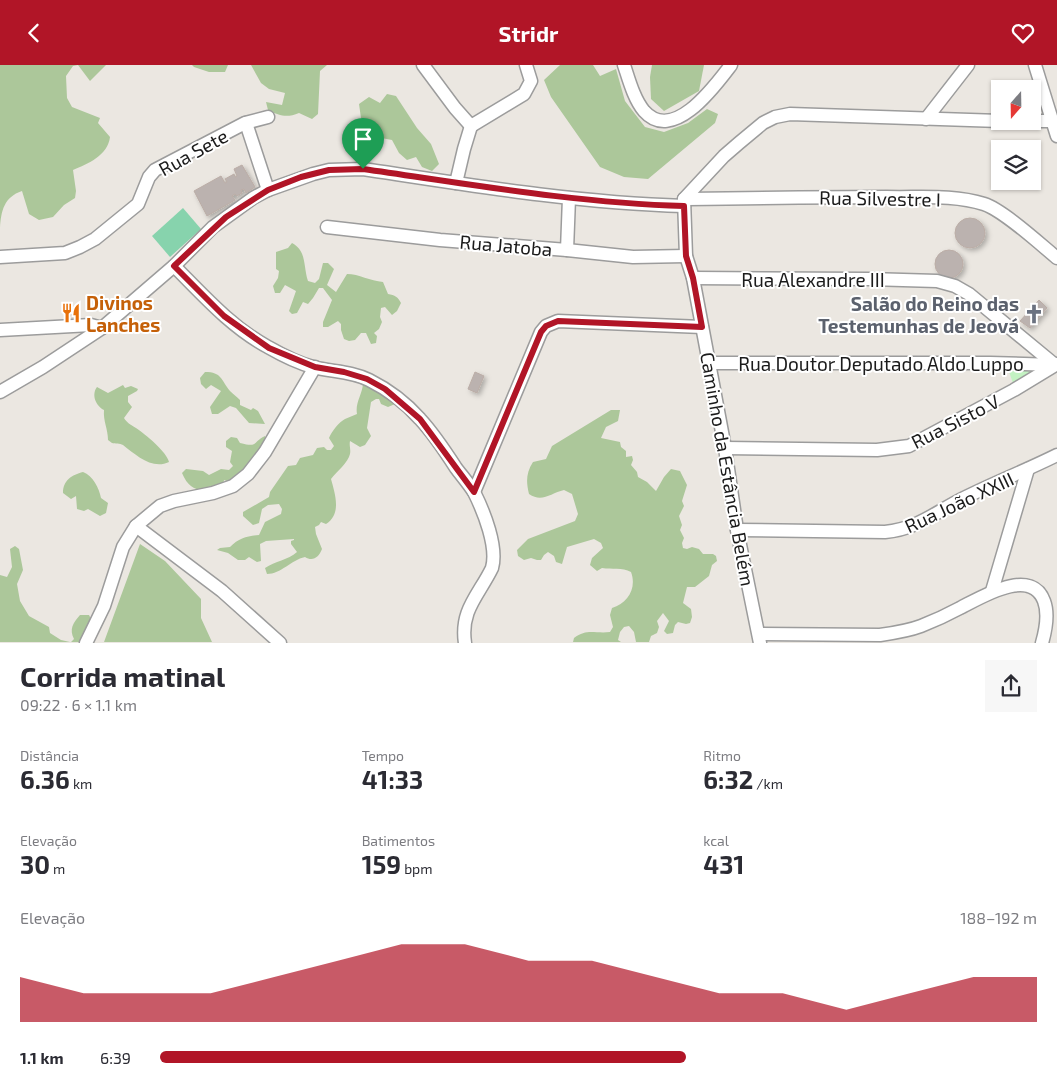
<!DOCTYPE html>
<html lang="pt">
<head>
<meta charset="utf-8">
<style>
	:root { --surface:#fff; --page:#f7f7f7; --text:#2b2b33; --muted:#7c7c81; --accent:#b11527 }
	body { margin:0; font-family:"Exo 2",sans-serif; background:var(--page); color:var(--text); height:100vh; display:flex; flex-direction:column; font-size:19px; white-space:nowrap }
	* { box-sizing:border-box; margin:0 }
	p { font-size:16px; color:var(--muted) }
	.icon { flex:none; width:28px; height:28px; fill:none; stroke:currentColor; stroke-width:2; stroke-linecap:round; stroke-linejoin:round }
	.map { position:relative; height:578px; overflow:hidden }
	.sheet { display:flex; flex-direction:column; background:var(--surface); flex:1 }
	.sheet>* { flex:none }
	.needle { width:32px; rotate:200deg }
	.buttons { position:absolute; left:991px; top:15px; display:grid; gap:10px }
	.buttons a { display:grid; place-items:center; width:50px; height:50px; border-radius:0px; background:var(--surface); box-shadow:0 1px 4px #0004; font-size:25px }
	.pin { position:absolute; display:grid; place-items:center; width:42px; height:42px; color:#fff; margin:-51px -21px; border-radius:50% 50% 50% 0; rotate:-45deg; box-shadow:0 0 5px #0007 }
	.pin .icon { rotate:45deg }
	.round { display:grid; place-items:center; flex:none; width:52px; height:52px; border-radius:0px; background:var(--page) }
	.overview { display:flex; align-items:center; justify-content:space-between; height:85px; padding:0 20px }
	h1 { font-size:28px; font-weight:700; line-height:38px }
	.figures { display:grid; grid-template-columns:repeat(3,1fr); gap:8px; height:85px; padding:5px 20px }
	.figures div { display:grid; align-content:center }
	.figures b { font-size:25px; font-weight:700 }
	.figures small { font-size:14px; font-weight:400 }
	.figures p { font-size:14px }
	.chart { height:140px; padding:10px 20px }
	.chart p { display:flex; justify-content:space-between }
	.chart svg { width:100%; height:90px; margin-top:5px; fill:var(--accent); opacity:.7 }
	ul { padding:0 20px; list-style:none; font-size:16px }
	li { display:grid; grid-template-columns:80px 60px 1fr; align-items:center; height:38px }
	li i { height:12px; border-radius:6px; background:var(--accent) }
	header { display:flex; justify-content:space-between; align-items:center; height:65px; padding:0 20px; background:var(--accent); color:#fff; font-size:22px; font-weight:700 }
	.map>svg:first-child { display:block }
	.forest { fill:#acc79a }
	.park { fill:#c3f2c2 }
	.pitch { fill:#87d3ad }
	.building { fill:#bbb2af; stroke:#bbada6; filter:url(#shadow) }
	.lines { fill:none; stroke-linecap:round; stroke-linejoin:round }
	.minor-casing { stroke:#9c9c9c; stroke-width:15 }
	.minor { stroke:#fff; stroke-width:12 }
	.route-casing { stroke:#fff; stroke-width:10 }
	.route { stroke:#b11527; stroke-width:6 }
	.labels { text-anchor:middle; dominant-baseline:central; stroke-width:4; stroke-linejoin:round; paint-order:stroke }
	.street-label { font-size:19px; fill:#1b1b1b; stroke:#fff }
	.food-label { font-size:19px; font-weight:bold; fill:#c56008; stroke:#fff; text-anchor:start }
	.worship-label { font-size:19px; font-weight:bold; fill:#5b616d; stroke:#fff; text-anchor:end }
</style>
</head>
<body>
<header><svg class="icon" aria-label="back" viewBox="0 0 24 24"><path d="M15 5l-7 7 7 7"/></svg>Stridr<svg class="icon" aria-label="heart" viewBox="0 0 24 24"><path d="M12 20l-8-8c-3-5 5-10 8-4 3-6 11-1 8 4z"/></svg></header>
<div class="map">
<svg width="1057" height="578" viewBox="0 0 1057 578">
	<defs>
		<filter id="shadow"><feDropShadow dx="2.5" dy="2.5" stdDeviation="2.5" flood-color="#0004"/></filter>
	</defs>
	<rect width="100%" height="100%" fill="#ebe7e1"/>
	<g class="forest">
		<path d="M0,0h78l-5,1 -7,10 1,22 5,9 28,11 -2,5 12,14c-2,18 -22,27 -37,33l3,21 -1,7 -11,7 -11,12 -14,3 -10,-6 -7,-23c-18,6 -21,20 -22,37z"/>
		<path d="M78,0h28l-16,16z"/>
		<path d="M192,0h36l-3,7h-16l-15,-5z"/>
		<path d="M251,0h76l-7,6 -2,43 -6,5 -13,-6c-12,5 -19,3 -31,-3l-2,-8 16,3 3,-12 -16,-4 -8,-6z"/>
		<path d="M560,0h33l7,11 16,-7 9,32 20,26 19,5 24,-9 19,-14 11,5 -3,9 -67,56 -24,-2 -24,-10 -49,-70 -7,-17z"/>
		<path d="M652,0h52l-5,26 -35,20 -13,-12 -1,-22z"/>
		<path d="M387,29l9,2 21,32 14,16 8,20 -7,7 -10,-4 -6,-10 -9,3 -8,-7 -7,-13 -16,-3 -15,-19 -2,-14 10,-7 11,6z"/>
		<path d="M292,178c15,8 11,23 16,38l7,2 4,-4 4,-16h5l6,6 -7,16 9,7 11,-18c12,0 23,7 36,8l5,12c7,1 10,3 13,9l-4,8 -5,4 -7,-8 -4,1 -1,9 2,5 -3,7 -5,4 3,3 -1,7 -5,1 -5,-11h-5l-6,7 -6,1 -5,-2 -3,-9v-6l-3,-3 -10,6h-5v-5l9,-22 -9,-12h-4l-6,10 -5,6 -5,-2 -6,11 -5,1 -3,-3 7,-20 -11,-6 -5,8h-5l-2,-7 5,-8 1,-7 -3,-2v-17l12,-4z"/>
		<path d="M205,307c17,0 16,8 25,19 3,3 7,6 10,9v5l11,5 2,-2 5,3 7,13 -16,-1 -13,-15 -6,-2 -12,8h-6l-2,-7 11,-16 -10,-6 -5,4 -5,-5 -1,-6z"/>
		<path d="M369,318l25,16 1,5 -7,3 -7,-3 -2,-5h-3l-5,3 -4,26 4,8 -6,9 -5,2 -10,-6c-1,5 1,8 0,13 -2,9 -13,17 -19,25 4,15 11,35 -5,45l-5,-2 -2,3 -4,2 1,7 6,15c-3,8 -9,13 -17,8 -14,3 -24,17 -38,17l-2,-6c10,-7 23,-8 32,-16l-6,-8v-3l3,-1v-1l-28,2 -6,3 1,17 -4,1 -8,-5 -4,3h-7l-10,-7 -11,-3 3,-2 10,-1c9,-9 17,-11 29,-12l6,-13 16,-8 1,-5 -3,-5 -11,1 -6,4 -3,14 -6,2 -10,-9v-4l26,-15 1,-5 18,-26 8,-1 4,-7 13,-3 4,-7 7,-1 3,3h4l3,-4 -5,-8c3,-7 10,-16 16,-19 4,-2 8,-3 12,-5 -2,-11 5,-19 6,-30z"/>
		<path d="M123,320l2,3 6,-2 7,3 -1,2 -9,5v6l4,5 -8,11c3,5 6,6 12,10 9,6 31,24 33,34 -17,8 -33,-7 -46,-17 -3,-2 -8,-1 -11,-2l-4,-3c0,-11 -5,-19 -4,-30 -8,-4 -13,-15 -7,-23l11,6z"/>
		<path d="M611,345h9l-2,11 -12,6 -5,11 19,4 1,5 5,4v6l6,-1 1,4 -2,5 6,7 1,5 9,5 9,9 8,-14 7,-8 9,2 7,14 -5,16 2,5 -5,10 3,9 -2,5 4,8 -2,5 1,5 4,1 5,-2 7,2 4,5h10l3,2 1,5 -5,4 -3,11 -14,11h-8l-4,16 8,6 1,8 -2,6 -4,1 -8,-2 -3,3 -2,8 -6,1 -3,-3 5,-10 -6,-8 -6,8 2,6 -2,6 -6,3 -2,6h-13l-2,-10 -5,-6 -5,1 -4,5 -2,8 3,2h-48l1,-4c13,-10 21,-4 36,-6l3,-5 -3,-12 2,-7c16,-5 25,-20 19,-36 -9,-5 -19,-2 -29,-4l-5,3 -7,-6 2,-7 11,-10 -2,-5 -7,-4 -27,8 -5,17 -6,-2 -2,-6 -6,-4 -4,3 -3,5h-4l-6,-2 -7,2 -6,-4 -1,-6 11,-11 47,-18 3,-7 -6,-20 -8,-4c-13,3 -22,13 -35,4 -3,-12 -3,-21 4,-32l13,-3 6,-13z"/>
		<path d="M265,371l1,7 -12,20 -24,19 -6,-2 -1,5c-18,6 -32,10 -41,-12l4,-4 17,2 6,4 12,-6 8,1 4,-4 -3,-4 2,-11 -6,-4v-6l5,-4 6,1 3,5c19,5 12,-1 25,-7z"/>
		<path d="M83,407c10,4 16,16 18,26l7,5 -2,10 -6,3 -12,-7 -4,2 -7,-2 -1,-13 -5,3 -8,-6c0,-13 9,-18 20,-21z"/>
		<path d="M140,479l25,17 36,38v19l11,24h-108z"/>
		<path d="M15,481l4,3 4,21 -6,14 3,17 9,15 20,11 1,6 11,7 9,2h-70v-67l7,2 5,-10 -2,-18z"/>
		<path d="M80,550h9l2,4 -11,23h-9l3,-3c-5,-10 -1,-16 6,-24z"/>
	</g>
	<path class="park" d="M1007,301l25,5 -4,6 -14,9z"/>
	<path class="pitch" d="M183,143l18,21 -31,28 -18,-21z"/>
	<g class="building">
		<path d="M242,100l13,22 -9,6 -2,-4 -3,1 1,3 -5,3 -2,-2 -3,2 3,4 -28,16 -13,-25 27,-15 4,7 2,-1 -2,-3 9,-5 1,3 2,-1 -3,-7z"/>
		<circle cx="970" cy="168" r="15"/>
		<circle cx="949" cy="199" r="14"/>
		<path d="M1039,235l8,8 -17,20 -10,-7z"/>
		<path d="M69,244h4l1,7h-4z"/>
		<path d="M475,307l9,4 -7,17 -9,-4z"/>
	</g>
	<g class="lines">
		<defs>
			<g id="minor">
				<path d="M423,0l32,43 16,18"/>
				<path d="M624,0c5,15 10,34 20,46 29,33 71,-25 87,-46"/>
				<path d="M1035,0l22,71"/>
				<path d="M926,54l42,-54"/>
				<path d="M1032,56h19"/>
				<path d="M246,58l22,67"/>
				<path d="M471,61l53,-32 7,-13 -5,-16"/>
				<path d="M456,118l8,-34 7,-23"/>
				<path d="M684,134c68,-1 135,-2 202,-2 32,1 67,-3 98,7 19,6 56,40 73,54"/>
				<path d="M327,162l113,13 127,10 66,7 53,-1"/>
				<path d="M567,185l2,-52"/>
				<path d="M0,192l65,-4 15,-6 15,-8 43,-35 11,-27 6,-7 90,-47 23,-6"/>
				<path d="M174,201c29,29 57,61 94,81 14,8 30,16 45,20 19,5 38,4 56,13 18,9 37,23 51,39 14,15 25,32 36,49 6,8 13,16 18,24 10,20 24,55 18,76 -13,27 -32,42 -27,75"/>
				<path d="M693,213l176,1 68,2 18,5 14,8 86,71"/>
				<path d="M0,265l91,-5 11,3"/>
				<path d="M708,298h282l65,2"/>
				<path d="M0,327l43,-25 59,-39 72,-62 39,-39 40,-29 15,-8 45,-16 16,-4 34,-1c106,16 213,34 321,37"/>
				<path d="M725,383l152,2 32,-4 105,-56 43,-26"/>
				<path d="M474,427l67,-160 5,-6 12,-5 144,6"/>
				<path d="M136,461l86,65 58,52"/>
				<path d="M737,465l148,2c33,-3 52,-21 81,-35 30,-15 61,-27 91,-42"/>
				<path d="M992,526l36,-122"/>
				<path d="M759,569l121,1c14,-2 28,-4 41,-9 13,-5 26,-11 39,-18 20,-10 71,-42 84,-7 5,13 2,28 -2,42"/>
				<path d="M86,578l18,-37 19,-59 13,-21 24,-20 14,-5 39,-8 20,-7 15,-12 17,-22 50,-85"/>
				<path d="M760,578l-23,-113 -12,-82 -32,-170 -7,-22 -2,-57 40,-43 15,-13 24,-20 12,-6 15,-3 210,7"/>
			</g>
		</defs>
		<use href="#minor" class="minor-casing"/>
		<use href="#minor" class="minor"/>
	</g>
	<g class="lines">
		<defs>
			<path id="route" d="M363,104c106,15 213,34 321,37l2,50 7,22 9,49 -144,-6 -12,5 -5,6 -67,160 -54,-73 -35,-30 -18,-10 -23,-7 -29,-5 -46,-19 -45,-32 -50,-50 52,-49 42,-27 33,-13 28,-7z"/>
		</defs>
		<use href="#route" class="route-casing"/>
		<use href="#route" class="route"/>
	</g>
	<defs>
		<symbol id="restaurant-bare" viewBox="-9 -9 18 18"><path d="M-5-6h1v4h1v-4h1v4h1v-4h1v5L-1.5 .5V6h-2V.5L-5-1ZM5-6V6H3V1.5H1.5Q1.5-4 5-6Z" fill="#e8710a" stroke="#fff" stroke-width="2.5" paint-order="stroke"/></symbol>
		<symbol id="church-bare" viewBox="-9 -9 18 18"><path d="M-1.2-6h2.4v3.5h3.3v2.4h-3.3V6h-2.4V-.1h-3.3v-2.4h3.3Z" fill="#6b7280" stroke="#fff" stroke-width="2.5" paint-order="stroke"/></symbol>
	</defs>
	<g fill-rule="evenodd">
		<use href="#restaurant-bare" x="57" y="234" width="28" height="28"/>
		<use href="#church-bare" x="1020" y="235" width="28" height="28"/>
	</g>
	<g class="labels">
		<g class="street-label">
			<text transform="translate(193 87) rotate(-29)">Rua Sete</text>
			<text transform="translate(880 133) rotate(1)">Rua Silvestre I</text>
			<text transform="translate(506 180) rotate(5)">Rua Jatoba</text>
			<text x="813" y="214">Rua Alexandre III</text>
			<text x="881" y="298">Rua Doutor Deputado Aldo Luppo</text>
			<text transform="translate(955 356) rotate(-27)">Rua Sisto V</text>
			<text transform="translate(728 404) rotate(80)">Caminho da Estância Belém</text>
			<text transform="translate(959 437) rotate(-25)">Rua João XXIII</text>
		</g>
		<g class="food-label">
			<text x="86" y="237">Divinos<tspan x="86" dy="22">Lanches</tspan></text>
		</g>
		<g class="worship-label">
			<text x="1019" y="238">Salão do Reino das<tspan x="1019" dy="22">Testemunhas de Jeová</tspan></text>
		</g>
	</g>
</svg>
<div class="buttons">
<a><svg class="needle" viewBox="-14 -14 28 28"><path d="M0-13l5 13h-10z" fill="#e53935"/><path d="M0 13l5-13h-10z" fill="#7c7c81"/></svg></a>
<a><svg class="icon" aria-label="layers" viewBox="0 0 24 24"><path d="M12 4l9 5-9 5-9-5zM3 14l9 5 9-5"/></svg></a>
</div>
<div class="pin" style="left:363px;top:104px;background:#1e9e55"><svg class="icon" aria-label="arrive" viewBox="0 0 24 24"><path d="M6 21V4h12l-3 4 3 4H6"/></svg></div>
</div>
<section class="sheet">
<div class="overview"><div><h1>Corrida matinal</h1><p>09:22 · 6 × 1.1 km</p></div><a class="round"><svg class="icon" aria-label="share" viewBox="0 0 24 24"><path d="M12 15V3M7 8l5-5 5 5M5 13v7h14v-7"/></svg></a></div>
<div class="figures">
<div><p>Distância</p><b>6.36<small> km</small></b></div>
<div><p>Tempo</p><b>41:33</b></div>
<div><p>Ritmo</p><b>6:32<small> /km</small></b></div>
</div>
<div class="figures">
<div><p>Elevação</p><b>30<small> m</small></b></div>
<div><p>Batimentos</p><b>159<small> bpm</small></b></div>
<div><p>kcal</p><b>431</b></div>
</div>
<div class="chart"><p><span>Elevação</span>188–192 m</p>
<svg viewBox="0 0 160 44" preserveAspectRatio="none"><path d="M0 44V22L10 30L20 30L30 30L40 22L50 14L60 6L70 6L80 14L90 14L100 22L110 30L120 30L130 38L140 30L150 22L160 22V44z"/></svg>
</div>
<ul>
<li><b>1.1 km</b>6:39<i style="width:60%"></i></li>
</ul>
</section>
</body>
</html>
